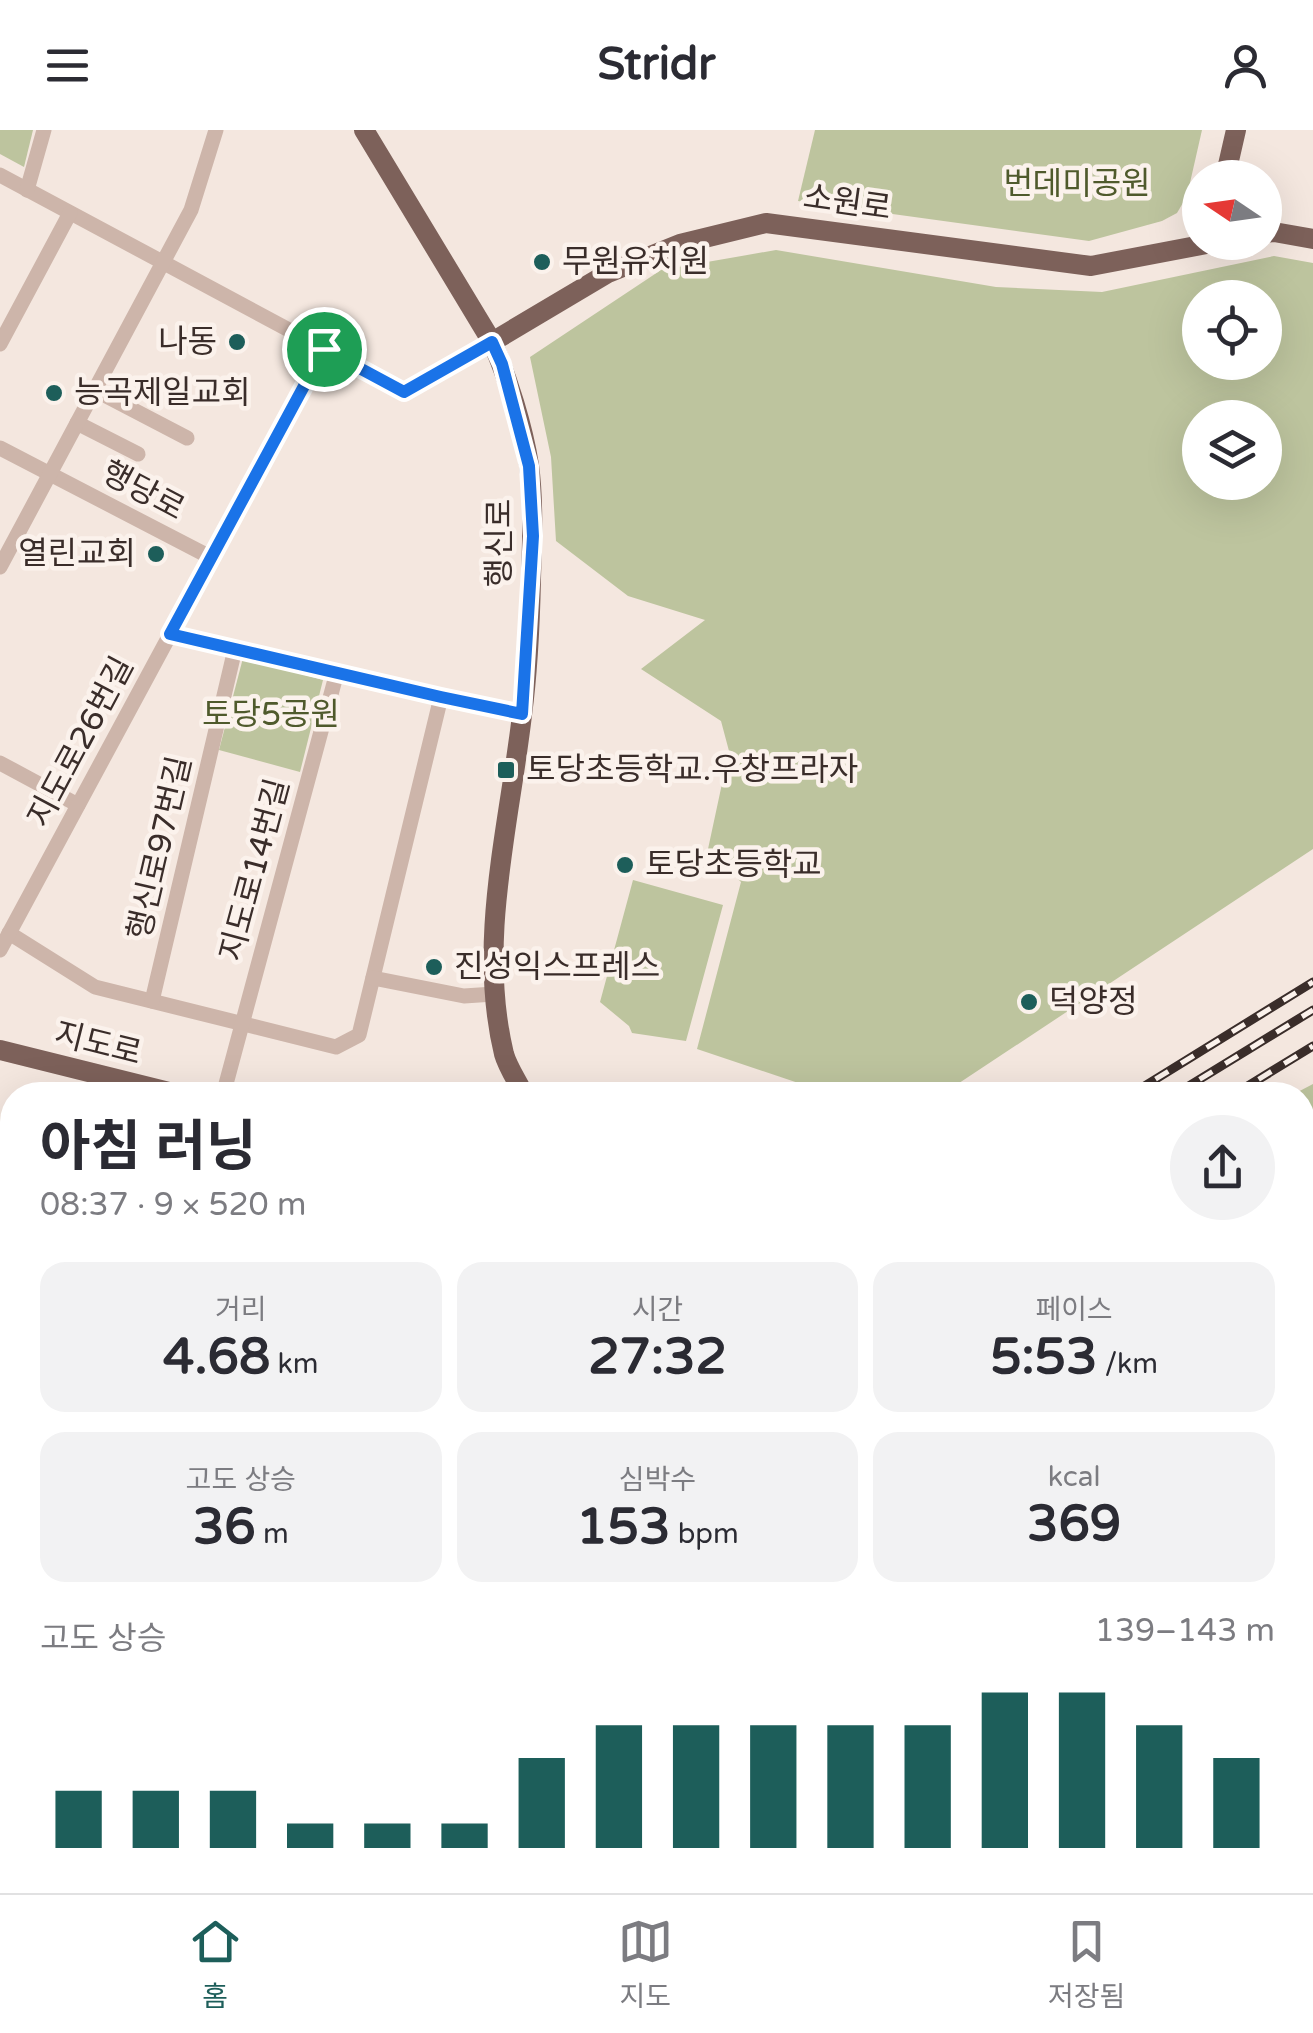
<!DOCTYPE html>
<html lang="ko">
<head>
<meta charset="utf-8">
<style>
	:root { --surface:#fff; --page:#f2f2f3; --text:#2b2b33; --muted:#7c7c81; --line:#e1e1e2; --accent:#1d5e5a }
	body { margin:0; font-family:"Varela Round","Noto Sans KR",sans-serif; background:var(--page); color:var(--text); height:100vh; display:flex; flex-direction:column; font-size:38px; white-space:nowrap }
	* { box-sizing:border-box; margin:0 }
	p { font-size:32px; color:var(--muted) }
	.icon { flex:none; width:55px; height:55px; fill:none; stroke:currentColor; stroke-width:2; stroke-linecap:round; stroke-linejoin:round }
	.map { position:relative; flex:1; overflow:hidden }
	.side { position:absolute; left:0px; top:952px; width:1315px; height:812px; display:flex; flex-direction:column; background:var(--surface); border-radius:40px 40px 0 0; box-shadow:0 10px 40px #0002 }
	.side>* { flex:none }
	.needle { width:65px; rotate:283deg }
	.buttons { position:absolute; left:1182px; top:30px; display:grid; gap:20px }
	.buttons a { display:grid; place-items:center; width:100px; height:100px; border-radius:50%; background:var(--surface); box-shadow:0 10px 40px #0002; font-size:50px }
	.pin { position:absolute; display:grid; place-items:center; width:85px; height:85px; color:#fff; margin:-42px; border:5px solid #fff; border-radius:50%; box-shadow:0 2px 10px #0007 }
	.round { display:grid; place-items:center; flex:none; width:105px; height:105px; border-radius:52px; background:var(--page) }
	.head { display:flex; align-items:center; justify-content:space-between; height:170px; padding:0 40px }
	h1 { font-size:55px; font-weight:700; line-height:75px }
	.figures { display:grid; grid-template-columns:repeat(3,1fr); gap:15px; height:170px; padding:10px 40px }
	.figures div { display:grid; align-content:center; border-radius:25px; background:var(--page); text-align:center }
	.figures b { font-size:50px; font-weight:700 }
	.figures small { font-size:28px; font-weight:400 }
	.figures p { font-size:28px }
	.chart { height:280px; padding:20px 40px }
	.chart p { display:flex; justify-content:space-between }
	.chart svg { width:100%; height:180px; margin-top:10px; stroke:var(--accent); stroke-width:6 }
	header { display:flex; justify-content:space-between; align-items:center; height:130px; padding:0 40px; background:var(--surface); font-size:45px; font-weight:700 }
	.tab-bar { display:flex; justify-content:space-around; align-items:center; height:140px; border-top:2px solid var(--line); background:var(--surface); font-size:28px; color:var(--muted) }
	.tab-bar a { display:grid; justify-items:center; gap:5px }
	.tab-bar .on { color:var(--accent) }
	.map>svg:first-child { display:block }
	.green { fill:#bdc49e; fill-rule:evenodd }
	.lines { fill:none; stroke-linecap:round; stroke-linejoin:round }
	.stream { stroke:#7cb3ae; stroke-width:5 }
	.minor { stroke:#cdb5aa; stroke-width:15 }
	.major { stroke:#7d615a; stroke-width:20 }
	.rail-casing { stroke:#3a2d2a; stroke-width:9 }
	.rail { stroke:#fbf2ec; stroke-width:5; stroke-dasharray:15; stroke-linecap:butt }
	.route-casing { stroke:#fff; stroke-width:20 }
	.route { stroke:#1a73e8; stroke-width:12 }
	.poi-dot { fill:#1d5e5a; stroke:#fbf2ec; stroke-width:4 }
	.labels { text-anchor:middle; dominant-baseline:central; stroke-width:9; stroke-linejoin:round; paint-order:stroke }
	.park-label { font-size:32px; fill:#4f5a2c; stroke:#fbf2ec }
	.street-label { font-size:32px; fill:#3a2d2a; stroke:#fbf2ec }
	.poi-label { font-size:32px; fill:#3a2d2a; stroke:#fbf2ec; text-anchor:start }
</style>
</head>
<body>
<header><svg class="icon" aria-label="menu" viewBox="0 0 24 24"><path d="M4 6h16M4 12h16M4 18h16"/></svg>Stridr<svg class="icon" aria-label="person" viewBox="0 0 24 24"><circle cx="12" cy="8" r="4"/><path d="M4 21q1-7 8-7t8 7"/></svg></header>
<div class="map">
<svg width="1313" height="1763" viewBox="0 0 1313 1763">
	<rect width="100%" height="100%" fill="#f4e7df"/>
	<g class="green">
		<path d="M0,0h33l-9,37 -24,-13z"/>
		<path d="M815,0h387l-15,66 -10,17 -15,8 -73,20 -291,-40z"/>
		<path d="M776,120l220,37 106,5 172,-36 39,7v586l-372,246h-107l-137,-46 44,-167 -33,-33 21,-98 -8,-30 -80,-52 64,-49 -77,-24 -72,-55 -5,-84 -21,-100 131,-87zM1200,168h65v64h-65zM1200,288h65v64h-65z"/>
		<path d="M243,528l80,22 -23,92 -81,-22z"/>
		<path d="M633,750l90,25 -37,136 -54,-8 -3,-7 -29,-24z"/>
		<path d="M1313,954v366l-10,7 -1,-362h-10z"/>
		<path d="M0,1139l12,3v33l-12,7z"/>
	</g>
	<g class="lines">
		<path class="stream" d="M945,1763l7,-11"/>
		<g class="minor">
			<path d="M0,45l403,216 89,-49"/>
			<path d="M27,60l17,-60"/>
			<path d="M0,214l70,-131"/>
			<path d="M95,260l92,48"/>
			<path d="M77,293l61,31"/>
			<path d="M0,318l212,110"/>
			<path d="M0,437l191,-357 25,-80"/>
			<path d="M170,504l353,80"/>
			<path d="M0,633l78,42"/>
			<path d="M9,803l86,54 241,60 23,-12 82,-338"/>
			<path d="M0,820l324,-601"/>
			<path d="M373,848l91,18 30,-2"/>
			<path d="M152,871l83,-352"/>
			<path d="M223,965l114,-423"/>
			<path d="M0,1012l12,3"/>
			<path d="M0,1128l12,3"/>
			<path d="M0,1197l12,-8"/>
			<path d="M0,1289l12,20"/>
			<path d="M195,1752l15,11"/>
			<path d="M897,1763l7,-11"/>
		</g>
		<g class="major">
			<path d="M364,0l128,212c16,36 31,85 37,123 5,37 3,77 2,114 -1,45 -3,91 -9,136 -13,112 -45,227 -18,339 4,14 14,28 20,41"/>
			<path d="M1225,48l11,-48"/>
			<path d="M1265,103l9,-1 39,7"/>
			<path d="M492,212l116,-69 72,-29 86,-21 325,43 126,-24"/>
			<path d="M0,920l181,45"/>
			<path d="M0,1432l12,-7"/>
			<path d="M1302,1632l11,7"/>
		</g>
		<defs>
			<g id="rail">
				<path d="M1130,965l183,-113"/>
				<path d="M1174,965l139,-85"/>
				<path d="M1233,965l80,-49"/>
				<path d="M0,1640l12,-7"/>
				<path d="M0,1697l12,-7"/>
				<path d="M0,1740l12,-8"/>
			</g>
		</defs>
		<use href="#rail" class="rail-casing"/>
		<use href="#rail" class="rail"/>
	</g>
	<g class="lines">
		<defs>
			<path id="route" d="M492,212l10,22 27,102 4,70 -11,178 -81,-17 -271,-63 154,-285 80,43z"/>
		</defs>
		<use href="#route" class="route-casing"/>
		<use href="#route" class="route"/>
	</g>
	<g class="poi-dot">
		<circle cx="542" cy="132" r="10"/>
		<circle cx="237" cy="212" r="10"/>
		<circle cx="54" cy="263" r="10"/>
		<circle cx="156" cy="424" r="10"/>
		<rect x="496" y="630" width="20" height="20" rx="5"/>
		<circle cx="625" cy="735" r="10"/>
		<circle cx="434" cy="837" r="10"/>
		<circle cx="1029" cy="872" r="10"/>
	</g>
	<g class="labels">
		<g class="park-label">
			<text x="1077" y="54">번데미공원</text>
			<text x="271" y="585">토당5공원</text>
		</g>
		<g class="street-label">
			<text transform="translate(847 73) rotate(8)">소원로</text>
			<text transform="translate(143 361) rotate(28)">행당로</text>
			<text transform="translate(500 413) rotate(-90)">행신로</text>
			<text transform="translate(81 612) rotate(-62)">지도로26번길</text>
			<text transform="translate(160 718) rotate(-77)">행신로97번길</text>
			<text transform="translate(255 740) rotate(-75)">지도로14번길</text>
			<text transform="translate(98 914) rotate(14)">지도로</text>
		</g>
		<g class="poi-label">
			<text x="562" y="132">무원유치원</text>
			<text x="217" y="212" text-anchor="end">나동</text>
			<text x="74" y="263">능곡제일교회</text>
			<text x="136" y="424" text-anchor="end">열린교회</text>
			<text x="526" y="640">토당초등학교.우창프라자</text>
			<text x="645" y="735">토당초등학교</text>
			<text x="454" y="837">진성익스프레스</text>
			<text x="1049" y="872">덕양정</text>
		</g>
	</g>
</svg>
<div class="buttons">
<a><svg class="needle" viewBox="-14 -14 28 28"><path d="M0-13l5 13h-10z" fill="#e53935"/><path d="M0 13l5-13h-10z" fill="#7c7c81"/></svg></a>
<a><svg class="icon" aria-label="locate" viewBox="0 0 24 24"><circle cx="12" cy="12" r="6"/><path d="M12 2v4M12 18v4M2 12h4M18 12h4"/></svg></a>
<a><svg class="icon" aria-label="layers" viewBox="0 0 24 24"><path d="M12 4l9 5-9 5-9-5zM3 14l9 5 9-5"/></svg></a>
</div>
<div class="pin" style="left:324px;top:219px;background:#1e9e55"><svg class="icon" aria-label="arrive" viewBox="0 0 24 24"><path d="M6 21V4h12l-3 4 3 4H6"/></svg></div>
<section class="side">
<div class="head"><div><h1>아침 러닝</h1><p>08:37 · 9 × 520 m</p></div><a class="round"><svg class="icon" aria-label="share" viewBox="0 0 24 24"><path d="M12 15V3M7 8l5-5 5 5M5 13v7h14v-7"/></svg></a></div>
<div class="figures">
<div><p>거리</p><b>4.68<small> km</small></b></div>
<div><p>시간</p><b>27:32</b></div>
<div><p>페이스</p><b>5:53<small> /km</small></b></div>
</div>
<div class="figures">
<div><p>고도 상승</p><b>36<small> m</small></b></div>
<div><p>심박수</p><b>153<small> bpm</small></b></div>
<div><p>kcal</p><b>369</b></div>
</div>
<div class="chart"><p><span>고도 상승</span>139–143 m</p>
<svg viewBox="0 0 160 44" preserveAspectRatio="none"><path d="M5 44V30M15 44V30M25 44V30M35 44V38M45 44V38M55 44V38M65 44V22M75 44V14M85 44V14M95 44V14M105 44V14M115 44V14M125 44V6M135 44V6M145 44V14M155 44V22"/></svg>
</div>
</section>
</div>
<nav class="tab-bar">
<a class="on"><svg class="icon" aria-label="home" viewBox="0 0 24 24"><path d="M3 11l9-7 9 7M6 9v11h12V9"/></svg>홈</a>
<a><svg class="icon" aria-label="map" viewBox="0 0 24 24"><path d="M3 6l6-2 6 2 6-2v14l-6 2-6-2-6 2zM9 4v14M15 6v14"/></svg>지도</a>
<a><svg class="icon" aria-label="saved" viewBox="0 0 24 24"><path d="M7 4h10v16l-5-4-5 4z"/></svg>저장됨</a>
</nav>
</body>
</html>
